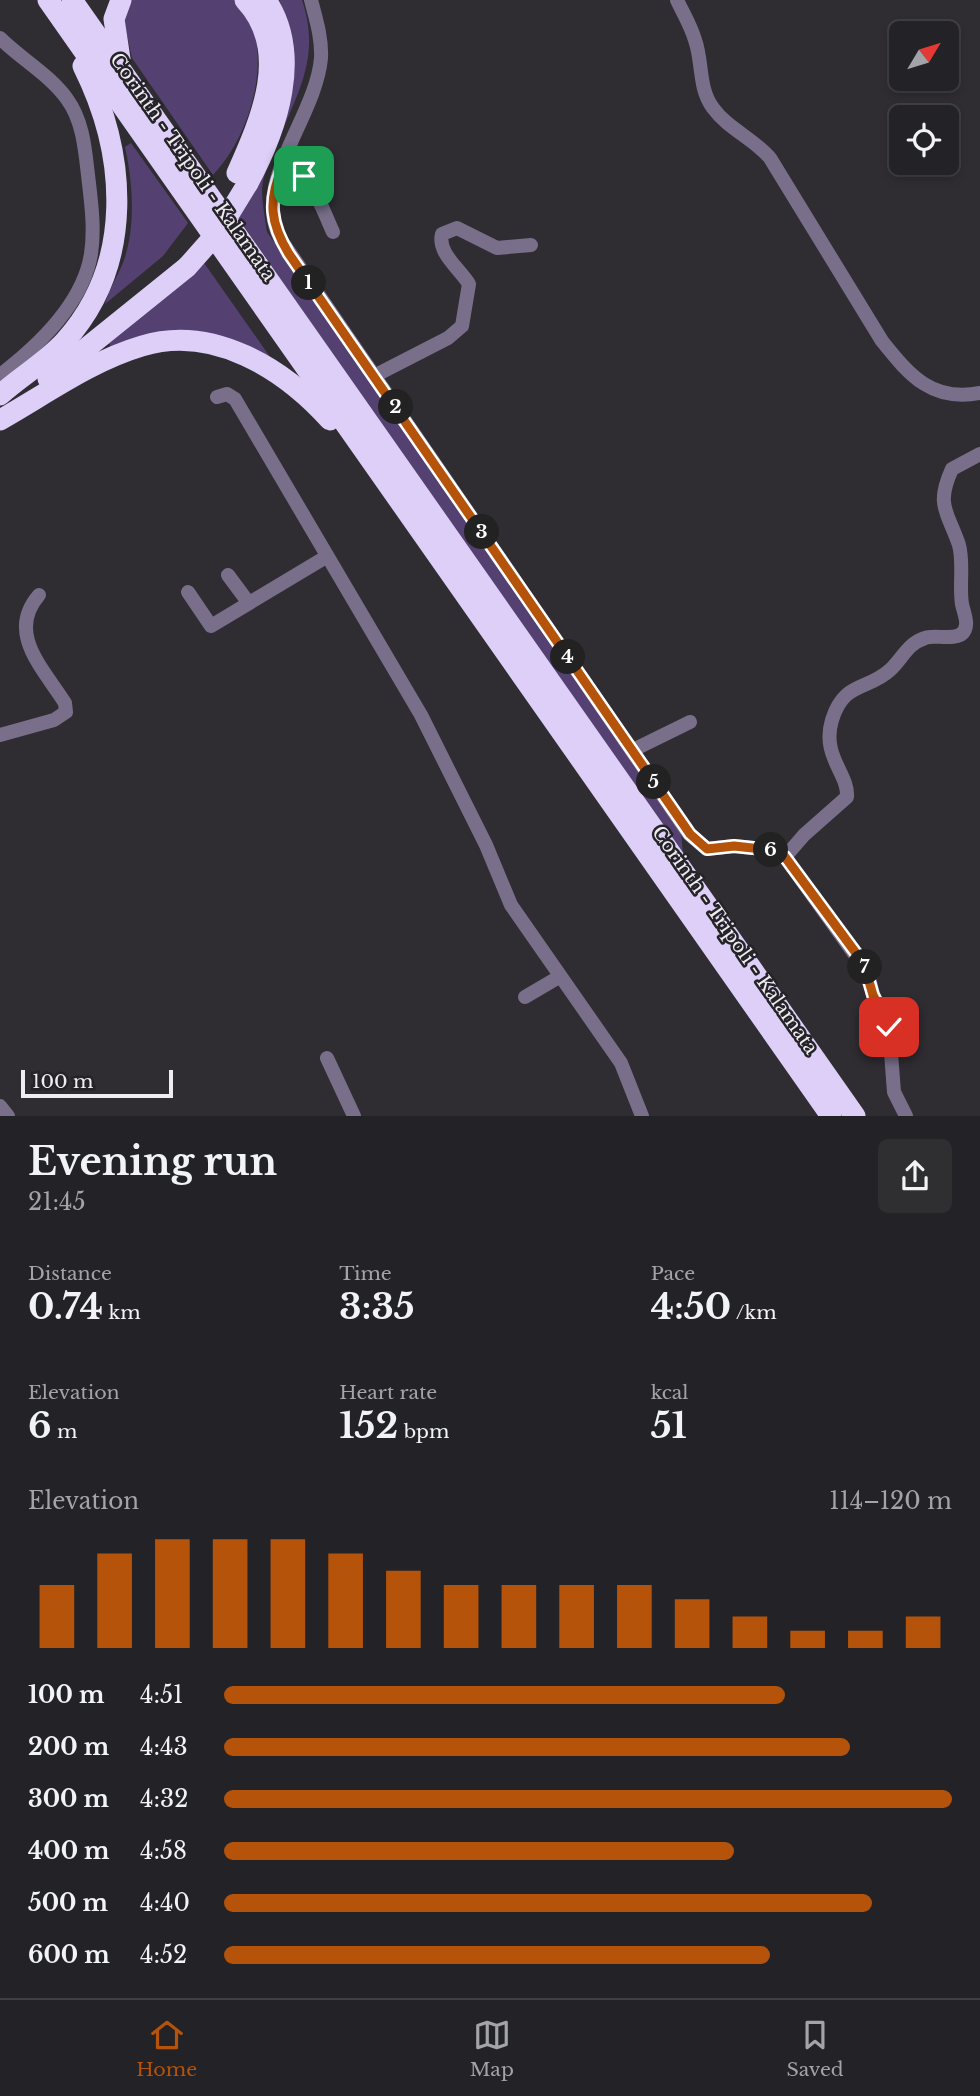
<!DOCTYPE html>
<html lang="en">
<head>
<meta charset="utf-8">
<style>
	:root { --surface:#232226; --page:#2f2f32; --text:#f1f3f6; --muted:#a3a4a7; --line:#403f43; --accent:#b45309 }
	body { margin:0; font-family:"Libre Baskerville",serif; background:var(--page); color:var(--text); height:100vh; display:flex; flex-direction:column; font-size:26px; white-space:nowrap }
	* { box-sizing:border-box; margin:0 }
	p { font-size:23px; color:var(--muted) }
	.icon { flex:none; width:38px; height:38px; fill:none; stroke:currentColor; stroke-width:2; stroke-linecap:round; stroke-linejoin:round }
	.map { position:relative; height:1116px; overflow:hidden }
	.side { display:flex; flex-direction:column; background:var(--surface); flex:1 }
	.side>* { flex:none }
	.needle { width:46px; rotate:52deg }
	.buttons { position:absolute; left:889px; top:21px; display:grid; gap:14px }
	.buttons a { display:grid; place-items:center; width:70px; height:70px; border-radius:10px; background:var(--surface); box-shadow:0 4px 10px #0003,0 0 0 2px var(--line); font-size:35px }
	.scale { position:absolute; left:21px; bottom:18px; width:152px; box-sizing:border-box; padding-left:7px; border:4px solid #efedf1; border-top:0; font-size:19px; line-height:24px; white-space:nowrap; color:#efedf1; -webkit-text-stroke:5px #252328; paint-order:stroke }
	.pin { position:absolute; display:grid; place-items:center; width:60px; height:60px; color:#fff; margin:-30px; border-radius:14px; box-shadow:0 4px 10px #0006 }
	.km { position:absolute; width:35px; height:35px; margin:-18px; border-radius:50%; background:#222; color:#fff; font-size:19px; line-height:35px; text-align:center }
	.round { display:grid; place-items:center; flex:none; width:74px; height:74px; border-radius:10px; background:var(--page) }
	.headline { display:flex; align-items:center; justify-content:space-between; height:119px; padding:0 28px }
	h1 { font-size:38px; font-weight:800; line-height:52px }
	.figures { display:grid; grid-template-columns:repeat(3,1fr); gap:10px; height:119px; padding:7px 28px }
	.figures div { display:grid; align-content:center }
	.figures b { font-size:35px; font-weight:800 }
	.figures small { font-size:19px; font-weight:400 }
	.figures p { font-size:19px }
	.chart { height:196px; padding:14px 28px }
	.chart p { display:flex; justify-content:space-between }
	.chart svg { width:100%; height:126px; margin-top:7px; stroke:var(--accent); stroke-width:6 }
	ul { padding:0 28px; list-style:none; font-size:23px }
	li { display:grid; grid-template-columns:112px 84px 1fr; align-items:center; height:52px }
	li i { height:18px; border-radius:9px; background:var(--accent) }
	.menu { display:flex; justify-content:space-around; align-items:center; height:98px; border-top:2px solid var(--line); background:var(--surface); font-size:19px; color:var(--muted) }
	.menu a { display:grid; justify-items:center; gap:4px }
	.menu .on { color:var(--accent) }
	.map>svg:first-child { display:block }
	.green { fill:#544171 }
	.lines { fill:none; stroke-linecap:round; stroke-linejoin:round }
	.minor { stroke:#796f8a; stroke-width:14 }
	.highway { stroke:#ddcff8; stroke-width:21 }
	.highway-bridge { stroke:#ddcff8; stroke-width:21 }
	.route-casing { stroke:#fff; stroke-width:14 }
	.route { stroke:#b45309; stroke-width:9 }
	.labels { text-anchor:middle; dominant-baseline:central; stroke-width:5; stroke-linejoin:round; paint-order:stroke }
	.street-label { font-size:19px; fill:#efedf1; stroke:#252328 }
</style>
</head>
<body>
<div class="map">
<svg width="980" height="1116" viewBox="0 0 980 1116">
	<rect width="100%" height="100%" fill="#2f2d32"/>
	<g class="green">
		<path d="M130,0h109c6,13 14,27 17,40 8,45 -12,103 -43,135l-81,-117 -8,-37z"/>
		<path d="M279,0h23c19,57 -4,92 -25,143 -6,15 -14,31 -15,46 0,14 3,30 5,43l414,600 2,21h-5l-441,-637c21,-50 54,-103 57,-158 2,-21 -7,-40 -15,-58z"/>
		<path d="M131,143l57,80 -25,33 -58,48c4,-14 12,-27 18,-41 13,-35 10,-80 2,-116z"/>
		<path d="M202,260l80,114 -47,-26 -122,3 -4,-8z"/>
	</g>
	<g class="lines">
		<g class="minor">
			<path d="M311,0c5,19 11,38 10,58 -5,60 -71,125 -40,182l408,594 18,15 27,-3 38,4 13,7 83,116 5,22 16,32 5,65 12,24"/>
			<path d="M677,0c6,13 14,26 18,40 8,22 3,48 18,68 15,21 40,30 57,50l112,183c28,35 50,61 98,52"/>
			<path d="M0,38c21,21 50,37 67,61 16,22 18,50 21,76 3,26 7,53 3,79 -8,50 -53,92 -91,121"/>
			<path d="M282,168c32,8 38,36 51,64"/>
			<path d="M374,376l74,-38 14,-12 7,-42c-9,-15 -32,-31 -27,-50l15,-6 40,20 34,-3"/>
			<path d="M217,397l10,-3 8,5 186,316 65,130 25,60 110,158 21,53"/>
			<path d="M228,575l20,27"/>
			<path d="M188,592l23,34 115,-69"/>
			<path d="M0,735l54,-15 12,-8 -1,-9c-22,-35 -59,-70 -26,-108"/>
			<path d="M633,750l57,-28"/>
			<path d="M785,857l19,-22 43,-38c2,-23 -26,-41 -15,-77 12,-39 35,-29 58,-50 13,-12 17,-26 35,-32 11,-5 39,7 41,-13 1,-6 -3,-15 -4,-21 -3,-19 2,-41 -3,-59 -11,-33 -24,-39 -7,-76l28,-15"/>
			<path d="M525,997l34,-20"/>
			<path d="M327,1058l27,58"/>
			<path d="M0,1106l8,10"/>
		</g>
		<g class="highway">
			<path d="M48,0l783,1116"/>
			<path d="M72,0l783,1116"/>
			<path d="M120,59l-6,-40 7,-19"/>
			<path d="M237,173c24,-54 55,-123 8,-173"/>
			<path d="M248,183c29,-54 55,-128 18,-183"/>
			<path d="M48,379l139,-112"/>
			<path d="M0,395c21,-19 46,-33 65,-54 70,-78 62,-187 18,-275"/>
			<path d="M0,420c46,-26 91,-59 142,-74 71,-22 142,23 188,74"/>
		</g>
		<path class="highway-bridge" d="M187,267l31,-35 30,-49"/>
	</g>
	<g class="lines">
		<defs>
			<path id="route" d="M304,176l-22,-8c-14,33 -12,55 7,86l401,580 17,15 27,-3 38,4 13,7 79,107 9,31 16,32"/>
		</defs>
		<use href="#route" class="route-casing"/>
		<use href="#route" class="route"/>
	</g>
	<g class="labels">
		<g class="street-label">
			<text transform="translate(193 167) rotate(55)">Corinth - Tripoli - Kalamata</text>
			<text transform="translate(735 940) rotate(55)">Corinth - Tripoli - Kalamata</text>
		</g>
	</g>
</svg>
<div class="buttons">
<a><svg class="needle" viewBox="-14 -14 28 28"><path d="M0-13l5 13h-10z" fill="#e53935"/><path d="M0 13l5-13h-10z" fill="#a3a4a7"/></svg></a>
<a><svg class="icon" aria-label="locate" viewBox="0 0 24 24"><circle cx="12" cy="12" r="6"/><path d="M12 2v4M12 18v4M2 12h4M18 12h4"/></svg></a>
</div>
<div class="scale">100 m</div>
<div class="pin" style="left:304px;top:176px;background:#1e9e55"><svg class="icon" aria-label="arrive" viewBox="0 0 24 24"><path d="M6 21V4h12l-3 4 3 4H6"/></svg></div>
<div class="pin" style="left:889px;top:1027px;background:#d93025"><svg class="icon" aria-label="check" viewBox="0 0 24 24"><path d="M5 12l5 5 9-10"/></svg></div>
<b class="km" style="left:309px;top:283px">1</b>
<b class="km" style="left:396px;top:407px">2</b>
<b class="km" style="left:482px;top:532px">3</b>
<b class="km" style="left:568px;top:657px">4</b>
<b class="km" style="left:654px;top:782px">5</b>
<b class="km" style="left:771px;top:850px">6</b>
<b class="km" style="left:865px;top:967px">7</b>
</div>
<section class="side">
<div class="headline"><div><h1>Evening run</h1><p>21:45</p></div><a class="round"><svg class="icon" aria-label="share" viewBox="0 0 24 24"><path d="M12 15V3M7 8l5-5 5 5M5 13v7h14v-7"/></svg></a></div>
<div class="figures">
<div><p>Distance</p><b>0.74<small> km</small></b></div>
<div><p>Time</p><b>3:35</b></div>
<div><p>Pace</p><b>4:50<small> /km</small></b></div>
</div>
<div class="figures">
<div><p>Elevation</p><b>6<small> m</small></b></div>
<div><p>Heart rate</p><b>152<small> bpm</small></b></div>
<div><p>kcal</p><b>51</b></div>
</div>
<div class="chart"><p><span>Elevation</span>114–120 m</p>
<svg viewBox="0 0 160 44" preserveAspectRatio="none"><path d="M5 44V22M15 44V11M25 44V6M35 44V6M45 44V6M55 44V11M65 44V17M75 44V22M85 44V22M95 44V22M105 44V22M115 44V27M125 44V33M135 44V38M145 44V38M155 44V33"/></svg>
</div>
<ul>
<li><b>100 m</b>4:51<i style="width:77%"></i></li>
<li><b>200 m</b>4:43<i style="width:86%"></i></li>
<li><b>300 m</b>4:32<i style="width:100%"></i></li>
<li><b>400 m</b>4:58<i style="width:70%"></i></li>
<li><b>500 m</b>4:40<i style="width:89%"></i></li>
<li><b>600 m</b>4:52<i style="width:75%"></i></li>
</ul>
</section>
<nav class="menu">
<a class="on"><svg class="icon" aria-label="home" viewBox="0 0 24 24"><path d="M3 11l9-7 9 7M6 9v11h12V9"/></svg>Home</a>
<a><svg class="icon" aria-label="map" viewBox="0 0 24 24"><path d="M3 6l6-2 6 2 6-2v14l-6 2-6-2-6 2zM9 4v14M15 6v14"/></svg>Map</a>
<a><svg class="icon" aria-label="saved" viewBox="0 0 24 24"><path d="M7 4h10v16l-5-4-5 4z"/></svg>Saved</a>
</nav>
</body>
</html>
